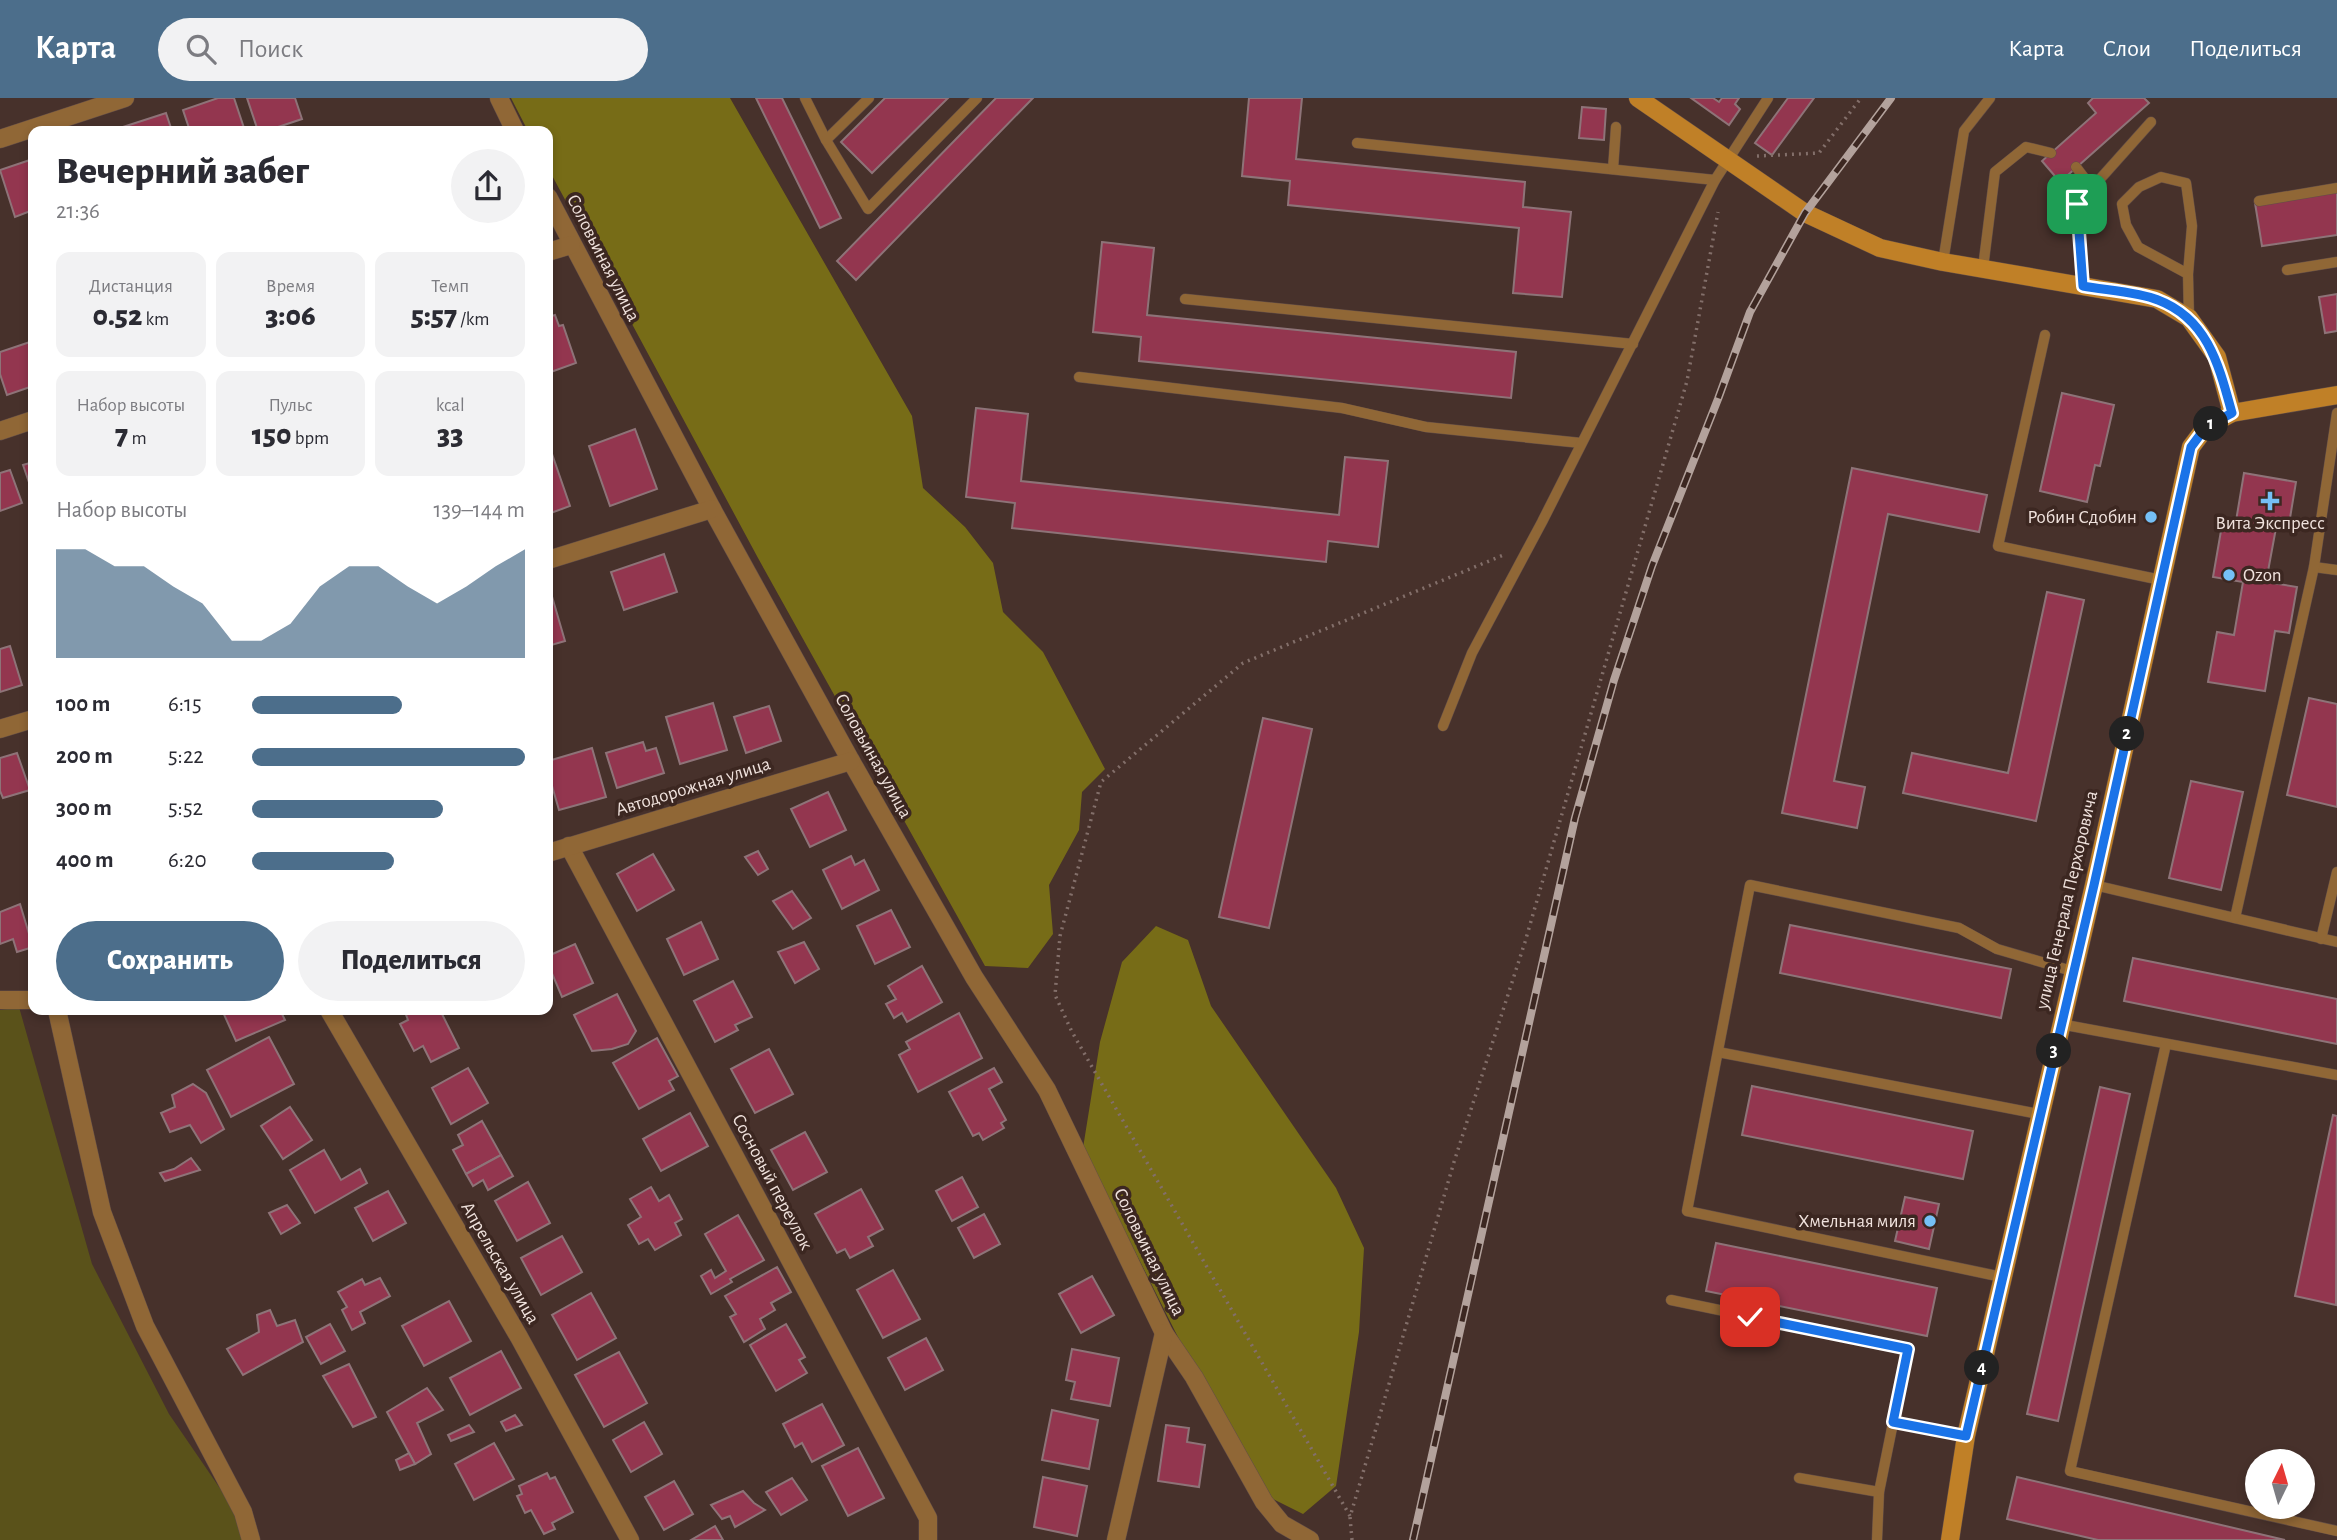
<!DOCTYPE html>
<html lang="ru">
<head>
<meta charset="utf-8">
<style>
	:root { --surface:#fff; --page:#f2f2f3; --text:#2b2b33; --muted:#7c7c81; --accent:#4c6e8b }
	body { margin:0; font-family:"Alegreya Sans",sans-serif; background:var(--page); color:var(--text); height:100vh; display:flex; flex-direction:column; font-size:26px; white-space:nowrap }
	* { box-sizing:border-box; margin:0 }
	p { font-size:23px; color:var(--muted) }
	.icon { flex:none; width:38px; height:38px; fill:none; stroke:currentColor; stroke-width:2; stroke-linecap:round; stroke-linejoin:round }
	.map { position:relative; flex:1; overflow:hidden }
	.side { position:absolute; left:28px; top:28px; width:525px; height:889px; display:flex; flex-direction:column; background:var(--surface); border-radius:14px; box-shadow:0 4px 10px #0003 }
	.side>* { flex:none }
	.needle { width:46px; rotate:5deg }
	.tools { position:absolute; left:2245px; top:1351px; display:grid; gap:14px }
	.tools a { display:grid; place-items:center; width:70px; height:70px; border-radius:50%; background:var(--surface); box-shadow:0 4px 10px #0003; font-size:35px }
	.pin { position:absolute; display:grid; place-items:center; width:60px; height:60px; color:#fff; margin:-30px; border-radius:14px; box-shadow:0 4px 10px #0006 }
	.km { position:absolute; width:35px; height:35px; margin:-18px; border-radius:50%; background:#222; color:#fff; font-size:19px; line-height:35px; text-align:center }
	.round { display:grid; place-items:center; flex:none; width:74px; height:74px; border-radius:37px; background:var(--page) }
	.summary { display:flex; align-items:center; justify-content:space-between; height:119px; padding:0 28px }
	h1 { font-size:38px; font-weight:800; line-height:52px }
	.metrics { display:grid; grid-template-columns:repeat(3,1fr); gap:10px; height:119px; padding:7px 28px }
	.metrics div { display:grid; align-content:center; border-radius:14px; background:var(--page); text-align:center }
	.metrics b { font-size:30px; font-weight:800 }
	.metrics small { font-size:19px; font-weight:400 }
	.metrics p { font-size:19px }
	.chart { height:196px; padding:14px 28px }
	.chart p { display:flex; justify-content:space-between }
	.chart svg { width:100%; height:126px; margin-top:7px; fill:var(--accent); opacity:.7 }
	.action { display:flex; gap:14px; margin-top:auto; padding:14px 28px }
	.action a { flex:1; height:80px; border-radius:42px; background:var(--accent); color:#fff; font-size:28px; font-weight:800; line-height:80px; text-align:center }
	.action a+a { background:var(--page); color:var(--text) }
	ul { padding:0 28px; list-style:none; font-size:23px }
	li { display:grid; grid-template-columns:112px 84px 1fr; align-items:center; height:52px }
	li i { height:18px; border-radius:9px; background:var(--accent) }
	header { display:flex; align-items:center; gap:42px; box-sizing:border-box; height:98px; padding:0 35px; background:var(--accent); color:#fff }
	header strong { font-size:33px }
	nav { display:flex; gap:38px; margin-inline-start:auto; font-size:24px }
	.search { width:490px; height:63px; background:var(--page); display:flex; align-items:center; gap:18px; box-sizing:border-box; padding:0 24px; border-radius:38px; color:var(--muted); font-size:26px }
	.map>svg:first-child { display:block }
	.green { fill:#5a521a }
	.forest { fill:#776c17 }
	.building { fill:#93364f; stroke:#8e7378; stroke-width:2 }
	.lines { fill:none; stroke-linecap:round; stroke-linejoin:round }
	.lane-casing { stroke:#624d47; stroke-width:11 }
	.street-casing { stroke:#624d47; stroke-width:19 }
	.secondary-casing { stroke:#624d47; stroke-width:19 }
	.path { stroke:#836f6a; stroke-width:3.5; stroke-dasharray:2 5; stroke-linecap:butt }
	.lane { stroke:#906736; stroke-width:10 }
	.street { stroke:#906736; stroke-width:18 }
	.secondary { stroke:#c08027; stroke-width:18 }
	.rail-casing { stroke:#b3a29c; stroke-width:8 }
	.rail { stroke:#3c2721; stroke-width:5; stroke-dasharray:16; stroke-linecap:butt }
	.route-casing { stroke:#fff; stroke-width:14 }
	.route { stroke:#1a73e8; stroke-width:9 }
	.poi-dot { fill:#75c0f6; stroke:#3c2721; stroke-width:2.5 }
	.labels { text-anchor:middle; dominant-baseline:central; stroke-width:7; stroke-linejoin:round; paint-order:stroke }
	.street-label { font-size:19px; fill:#f0e2dd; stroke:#3c2721 }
	.poi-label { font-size:19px; fill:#f0e2dd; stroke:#3c2721; text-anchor:end }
</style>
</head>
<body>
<header>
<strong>Карта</strong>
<div class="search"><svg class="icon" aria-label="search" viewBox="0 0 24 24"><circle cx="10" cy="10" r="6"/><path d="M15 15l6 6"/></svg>Поиск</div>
<nav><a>Карта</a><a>Слои</a><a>Поделиться</a></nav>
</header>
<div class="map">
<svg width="2337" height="1442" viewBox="0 0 2337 1442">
	<rect width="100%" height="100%" fill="#47312b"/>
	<path class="green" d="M19,909l73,257 77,150 61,89 13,37h-243v-530z"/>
	<g class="forest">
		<path d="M511,0h219l182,318 11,72 42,39 28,36 10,49 40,40 62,117 -23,23 -3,38 -30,55 4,49 -25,34 -43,-2 -227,-408 -210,-390v-37h-20z"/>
		<path d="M1156,828l32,14 23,66 125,182 28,60 -5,84 -23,154 -33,28 -34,-17 -80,-138 -106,-211 17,-106 22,-80z"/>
	</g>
	<g class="building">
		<path d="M218,0h16l11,33h-55l-7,-21z"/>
		<path d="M247,0h48l7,21 -36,12h-8z"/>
		<path d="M756,0h26l59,120 -21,10z"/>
		<path d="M885,0h63l-76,75 -31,-31z"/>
		<path d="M996,0h37l-177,182 -19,-19z"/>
		<path d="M1249,0h53l-6,61 229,23 -2,25 48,5 -9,85 -49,-4 6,-65 -231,-23 2,-24 -48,-5z"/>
		<path d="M1691,0h22l6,4 3,-4h17l-4,6 5,5 -11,16z"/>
		<path d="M1788,0h26l-42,57 -17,-12z"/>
		<path d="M2093,0h51l5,5 -89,79 -18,-21 54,-48 -8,-10z"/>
		<path d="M1582,9l24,2 -2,31 -25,-2z"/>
		<path d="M166,15l6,18h-48l-1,-4z"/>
		<path d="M33,61v51l-18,7 -15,-47z"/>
		<path d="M2337,94v43l-75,11 -7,-43z"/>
		<path d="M1102,144l52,6 -7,67 369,37 -5,46 -372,-37 2,-24 -48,-5z"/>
		<path d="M2337,196v37l-12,2 -6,-36z"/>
		<path d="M555,217l4,11 4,-1 13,38 -28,10v-56z"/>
		<path d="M33,243v45l-26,9 -7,-21v-22z"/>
		<path d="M2062,295l52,12 -14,61 -5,-1 -8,37 -47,-11z"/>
		<path d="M976,310l52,6 -7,67 318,34 6,-58 43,4 -10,86 -50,-6 -2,21 -314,-34 3,-25 -49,-6z"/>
		<path d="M635,331l22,60 -47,17 -21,-60z"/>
		<path d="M551,353l19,55 -22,8v-62z"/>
		<path d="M33,364v32l-10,-29z"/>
		<path d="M1852,370l135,27 -8,37 -91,-18 -54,267 31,6 -8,41 -75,-15z"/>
		<path d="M10,372l12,33 -22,8v-38z"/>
		<path d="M2244,375l52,9 -8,48 -12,-2 -10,54 31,5 -8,46 -14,-2 -10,60 -57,-9 9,-50 17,3 9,-53 -30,-5 9,-52 13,2z"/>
		<path d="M664,456l13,38 -53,18 -13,-38z"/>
		<path d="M2047,494l37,8 -48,221 -133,-28 9,-40 96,20z"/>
		<path d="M551,495l14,48 -17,5v-52z"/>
		<path d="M10,548l12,39 -22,7v-43z"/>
		<path d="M2309,600l28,6v103l-50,-12z"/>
		<path d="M713,605l14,47 -47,14 -14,-47z"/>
		<path d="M769,608l12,35 -35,12 -12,-36z"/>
		<path d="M1263,620l49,11 -43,199 -50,-11z"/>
		<path d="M643,644l3,9 10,-3 8,25 -47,15 -11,-35z"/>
		<path d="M592,650l14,49 -47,13 -11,-38v-11z"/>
		<path d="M17,655l13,37 -27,8 -3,-7v-33z"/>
		<path d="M2191,683l52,11 -22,98 -52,-12z"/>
		<path d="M828,694l18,38 -36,17 -19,-38z"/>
		<path d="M758,753l10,18 -10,6 -13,-18z"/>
		<path d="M653,756l21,36 -37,21 -20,-37z"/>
		<path d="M851,758l4,9 9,-5 15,30 -37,19 -19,-39z"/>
		<path d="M792,793l19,27 -18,11 -20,-28z"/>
		<path d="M20,806l13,43 -16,5 -4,-13 -13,5v-32z"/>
		<path d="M891,812l19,37 -35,17 -18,-38z"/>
		<path d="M701,824l17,37 -34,16 -17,-36z"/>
		<path d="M1790,827l221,44 -10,49 -221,-45z"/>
		<path d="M804,844l15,27 -24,14 -17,-31z"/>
		<path d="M575,846l18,39 -31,14 -14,-33v-8z"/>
		<path d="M2133,860l204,41v45l-213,-43z"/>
		<path d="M922,868l20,36 -35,20 -5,-9 -8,5 -8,-14 10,-5 -8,-13z"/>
		<path d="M733,883l19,36 -17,8 3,5 -23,12 -21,-41z"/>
		<path d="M617,896l19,37 -8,13 -16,5 -20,2 -18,-36z"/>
		<path d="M222,912h58l5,10 -49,21z"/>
		<path d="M410,912h30l19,38 -28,14 -8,-16 -9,5 -14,-27 8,-4 -3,-8z"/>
		<path d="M959,915l23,45 -64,34 -19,-37 11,-6 -4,-7z"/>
		<path d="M269,939l25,47 -63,33 -24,-47z"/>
		<path d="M657,940l21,38 -9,5 5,9 -35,19 -26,-46z"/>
		<path d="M769,951l24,45 -38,19 -24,-44z"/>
		<path d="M468,970l20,35 -37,21 -19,-36z"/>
		<path d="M994,970l8,14 -13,7 17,31 -5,3 3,5 -21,12 -4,-7 -6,3 -24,-44z"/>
		<path d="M193,986l13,9 18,36 -23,14 -11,-18 -20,7 -9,-19 14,-6 -3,-12z"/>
		<path d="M1752,988l221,45 -10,48 -221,-44z"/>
		<path d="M2100,989l30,7 -72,327 -31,-7z"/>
		<path d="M290,1009l22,33 -29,19 -22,-33z"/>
		<path d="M690,1015l18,33 -47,25 -18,-32z"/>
		<path d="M2333,1017l4,1 -1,189 -41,-9z"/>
		<path d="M482,1023l19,34 -35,19 -13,-24 10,-5 -5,-10z"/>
		<path d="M805,1034l22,40 -34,18 -22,-40z"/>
		<path d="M324,1052l17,30 19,-11 7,14 -52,30 -25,-43z"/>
		<path d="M501,1057l12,21 -25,14 -5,-10 -10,6 -7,-12z"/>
		<path d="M191,1060l9,12 -35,11 -5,-8 14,-4z"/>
		<path d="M962,1079l16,30 -26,14 -16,-30z"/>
		<path d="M528,1084l22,41 -33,18 -22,-40z"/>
		<path d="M651,1089l8,14 10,-6 13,24 -7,4 6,12 -26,15 -7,-11 -9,5 -11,-19 13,-8 -11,-18z"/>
		<path d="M861,1091l22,40 -15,8 5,9 -23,12 -5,-9 -8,4 -22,-39z"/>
		<path d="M388,1093l18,32 -33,18 -18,-33z"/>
		<path d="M1905,1099l34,7 -10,45 -34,-8z"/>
		<path d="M287,1107l13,18 -19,11 -12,-21z"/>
		<path d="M984,1116l16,30 -26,14 -16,-30z"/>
		<path d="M738,1117l26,45 -34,19 2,3 -21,12 -10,-18 10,-6 4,8 11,-7 -21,-37z"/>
		<path d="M562,1138l20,36 -41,23 -20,-37z"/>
		<path d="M1716,1145l221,45 -10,48 -221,-45z"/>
		<path d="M777,1169l14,25 -20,11 4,7 -15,9 5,10 -21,13 -14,-25 6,-3 -11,-18z"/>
		<path d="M893,1172l27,49 -37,19 -26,-48z"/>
		<path d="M1092,1178l22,39 -33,18 -22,-39z"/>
		<path d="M380,1180l10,18 -30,16 5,11 -13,7 -10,-20 5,-3 -9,-15 24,-13 3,6z"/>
		<path d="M591,1195l25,45 -39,22 -25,-45z"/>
		<path d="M449,1203l22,40 -47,25 -22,-40z"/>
		<path d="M270,1212l7,16 18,-6 8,22 -60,33 -16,-26 32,-17 -2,-17z"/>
		<path d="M330,1226l15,27 -24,13 -15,-27z"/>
		<path d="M786,1226l19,33 -6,3 8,13 -31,18 -26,-46z"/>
		<path d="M926,1240l17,32 -38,20 -17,-32z"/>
		<path d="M1072,1251l47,9 -9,48 -39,-7 4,-17 -9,-2z"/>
		<path d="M501,1253l20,37 -51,27 -20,-37z"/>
		<path d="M619,1254l28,51 -43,24 -29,-52z"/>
		<path d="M349,1266l27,53 -23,10 -30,-51z"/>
		<path d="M427,1290l16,22 -26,13 14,31 -16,10 -28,-52z"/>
		<path d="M822,1306l22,41 -32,17 -10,-19 -7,4 -12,-23z"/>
		<path d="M1052,1312l46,10 -9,49 -47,-9z"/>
		<path d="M515,1317l7,10 -16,6 -5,-9z"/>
		<path d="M644,1324l18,32 -31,18 -18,-32z"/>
		<path d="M469,1327l5,7 -23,9 -3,-6z"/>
		<path d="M1166,1327l23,3 -2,14 18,3 -6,42 -41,-6z"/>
		<path d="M494,1345l20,36 -40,21 -19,-36z"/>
		<path d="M858,1350l26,50 -36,18 -26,-50z"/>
		<path d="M409,1355l6,11 -15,6 -4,-10z"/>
		<path d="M547,1375l3,6 5,-2 18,35 -21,11 3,6 -11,5 -13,-24 -6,3 -8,-17 5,-2 -3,-8z"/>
		<path d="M1043,1379l44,9 -10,50 -43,-9z"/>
		<path d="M2017,1379l268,63h-187l-91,-21z"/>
		<path d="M792,1380l15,22 -26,15 -15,-23z"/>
		<path d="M674,1383l19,33 -29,16 -19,-33z"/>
		<path d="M743,1393l11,12 11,7 -30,17 -5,-11 -8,3 -11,-14z"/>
		<path d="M715,1428l8,14h-32z"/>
	</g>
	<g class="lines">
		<defs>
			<g id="lane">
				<path d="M805,0l21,42 42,69 109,-111"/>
				<path d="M826,42l43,-42"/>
				<path d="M1357,45l358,37"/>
				<path d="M2076,69l16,21 -15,16 6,82"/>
				<path d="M1613,71l3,-42"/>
				<path d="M2092,90l59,-66"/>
				<path d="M2259,103l78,-13"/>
				<path d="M1943,164l21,-131 26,-33"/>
				<path d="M1983,170l12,-96 31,-25 25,6"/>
				<path d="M2287,172l50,-8"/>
				<path d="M2188,176l-50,-27 -12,-22 -4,-21 17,-17 22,-10 25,6 6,43 -4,48 1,44"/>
				<path d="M1185,201l448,45"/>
				<path d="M2045,237l-47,211 163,34"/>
				<path d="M1079,279l263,31 84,19 155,16"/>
				<path d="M2314,469l23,3"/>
				<path d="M1443,628l29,-73 70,-131 173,-342 53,-82"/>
				<path d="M2094,787l243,57"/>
				<path d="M2235,820l79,-351 23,-154"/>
				<path d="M2321,841l16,-67"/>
				<path d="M2060,926l277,51"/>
				<path d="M2166,946l-96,427 267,60"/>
				<path d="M1718,954l321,62"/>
				<path d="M2002,1179l-315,-66 63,-326 209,43 38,21 75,22"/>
				<path d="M1671,1202l237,49 -29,143 -2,48"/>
				<path d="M1893,1324l73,14"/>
				<path d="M1799,1380l80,14"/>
			</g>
			<g id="street">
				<path d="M499,0l16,33"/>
				<path d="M0,41l125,-41"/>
				<path d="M548,99l164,312 139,252 123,216 73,113 117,243 30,44 70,125 18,22 28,16"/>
				<path d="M548,154l23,-7"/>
				<path d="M0,333l33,-11"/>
				<path d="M548,462l164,-51"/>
				<path d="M0,631l33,-10"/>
				<path d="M569,748l359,672v22"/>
				<path d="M548,755l303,-92"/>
				<path d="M0,902h33"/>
				<path d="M57,912l45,202 43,114 98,186 8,28"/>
				<path d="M329,912l190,327 111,203"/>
				<path d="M1116,1442l48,-207"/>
			</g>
			<g id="secondary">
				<path d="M1638,0l167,115 75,35 63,14 214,37 32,19 28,39 15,56"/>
				<path d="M1950,1442l16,-104 128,-551 97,-438 15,-20 26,-14 105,-18"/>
			</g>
		</defs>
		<use href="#lane" class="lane-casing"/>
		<use href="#street" class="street-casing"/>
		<use href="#secondary" class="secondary-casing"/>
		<g class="path">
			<path d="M1757,58l62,-3 42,-55"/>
			<path d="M1350,1418l-278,-484 -17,-37 5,-59 41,-154 142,-119 263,-109"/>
			<path d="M1352,1442l-2,-23 104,-355 71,-220 162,-561 31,-169"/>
		</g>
		<use href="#lane" class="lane"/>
		<use href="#street" class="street"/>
		<use href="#secondary" class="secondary"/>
		<defs>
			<path id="rail" d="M1413,1442l162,-722 39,-138 38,-114 66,-167 32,-87 55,-99 86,-115"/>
		</defs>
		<use href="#rail" class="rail-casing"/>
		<use href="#rail" class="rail"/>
	</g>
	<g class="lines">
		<defs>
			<path id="route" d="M1750,1219l158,32 -15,73 73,14 128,-551 97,-438 15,-20 26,-14c-13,-47 -24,-94 -74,-113 -19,-8 -54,-10 -75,-14l-6,-82"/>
		</defs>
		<use href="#route" class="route-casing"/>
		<use href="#route" class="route"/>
	</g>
	<g class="poi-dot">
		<path d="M2266.5 392.5h7v7h7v7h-7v7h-7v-7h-7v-7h7z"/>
		<circle cx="2151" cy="419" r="7"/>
		<circle cx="2229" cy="477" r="7"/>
		<circle cx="1930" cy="1123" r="7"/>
	</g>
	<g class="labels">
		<g class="street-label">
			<text transform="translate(603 160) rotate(63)">Соловьиная улица</text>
			<text transform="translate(873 658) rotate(61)">Соловьиная улица</text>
			<text transform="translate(693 689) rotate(-17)">Автодорожная улица</text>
			<text transform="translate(2067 802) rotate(-77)">улица Генерала Перхоровича</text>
			<text transform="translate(772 1084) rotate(62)">Сосновый переулок</text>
			<text transform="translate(1149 1154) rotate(64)">Соловьиная улица</text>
			<text transform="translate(500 1165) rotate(60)">Апрельская улица</text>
		</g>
		<g class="poi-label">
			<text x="2137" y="419">Робин Сдобин</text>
			<text x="2270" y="425" text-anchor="middle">Вита Экспресс</text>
			<text x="2243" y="477" text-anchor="start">Ozon</text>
			<text x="1916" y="1123">Хмельная миля</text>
		</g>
	</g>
</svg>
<div class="tools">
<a><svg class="needle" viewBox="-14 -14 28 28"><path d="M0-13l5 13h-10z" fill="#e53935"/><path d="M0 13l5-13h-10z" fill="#7c7c81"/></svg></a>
</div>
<div class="pin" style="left:2077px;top:106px;background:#1e9e55"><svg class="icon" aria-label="arrive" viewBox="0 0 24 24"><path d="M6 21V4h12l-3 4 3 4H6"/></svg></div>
<div class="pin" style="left:1750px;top:1219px;background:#d93025"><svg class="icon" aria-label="check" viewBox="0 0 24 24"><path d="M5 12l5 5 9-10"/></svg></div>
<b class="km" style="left:2211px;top:326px">1</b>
<b class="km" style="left:2127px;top:636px">2</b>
<b class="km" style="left:2054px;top:953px">3</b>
<b class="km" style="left:1982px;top:1270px">4</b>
<section class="side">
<div class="summary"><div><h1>Вечерний забег</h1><p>21:36</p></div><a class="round"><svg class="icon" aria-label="share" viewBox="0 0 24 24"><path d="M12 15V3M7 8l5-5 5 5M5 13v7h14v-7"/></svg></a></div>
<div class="metrics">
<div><p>Дистанция</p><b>0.52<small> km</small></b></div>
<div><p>Время</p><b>3:06</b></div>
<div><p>Темп</p><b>5:57<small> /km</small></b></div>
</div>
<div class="metrics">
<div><p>Набор высоты</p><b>7<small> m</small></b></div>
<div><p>Пульс</p><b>150<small> bpm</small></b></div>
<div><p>kcal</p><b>33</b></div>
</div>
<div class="chart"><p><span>Набор высоты</span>139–144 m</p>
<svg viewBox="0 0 160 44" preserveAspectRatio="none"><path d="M0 44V6L10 6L20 12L30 12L40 19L50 25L60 38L70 38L80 32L90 19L100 12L110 12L120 19L130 25L140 19L150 12L160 6V44z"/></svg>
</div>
<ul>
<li><b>100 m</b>6:15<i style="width:55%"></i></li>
<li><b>200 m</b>5:22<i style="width:100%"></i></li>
<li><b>300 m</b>5:52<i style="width:70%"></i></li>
<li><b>400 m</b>6:20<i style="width:52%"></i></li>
</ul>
<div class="action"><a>Сохранить</a><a>Поделиться</a></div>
</section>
</div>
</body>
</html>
